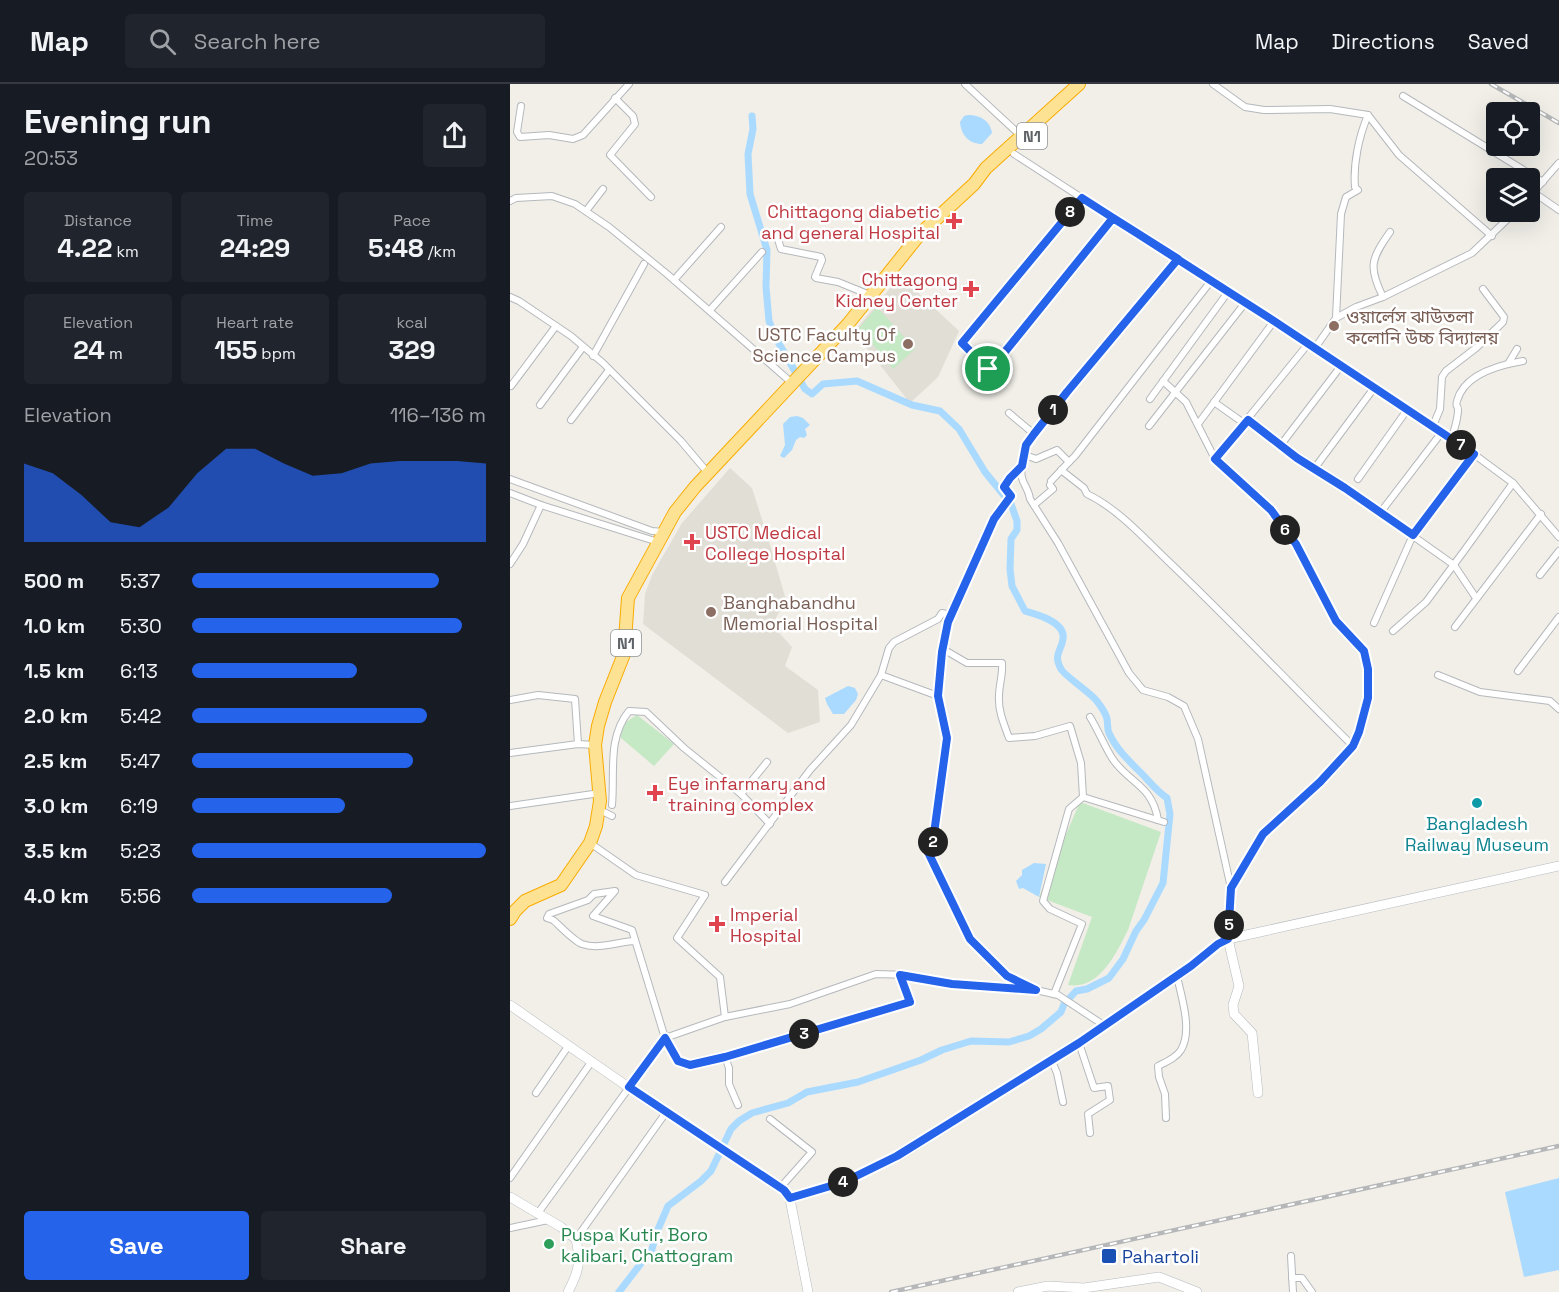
<!DOCTYPE html>
<html lang="en">
<head>
<meta charset="utf-8">
<style>
	:root { --surface:#171b24; --page:#20242c; --text:#f1f3f6; --muted:#9ea1a6; --line:#363941; --accent:#2563eb }
	body { margin:0; font-family:"Space Grotesk","Noto Sans Bengali",sans-serif; background:var(--page); color:var(--text); height:100vh; display:flex; flex-direction:column; font-size:22px; white-space:nowrap }
	* { box-sizing:border-box; margin:0 }
	p { font-size:20px; color:var(--muted) }
	.icon { flex:none; width:33px; height:33px; fill:none; stroke:currentColor; stroke-width:2; stroke-linecap:round; stroke-linejoin:round }
	.map { position:relative; flex:1; overflow:hidden }
	.sheet { display:flex; flex-direction:column; background:var(--surface); width:510px }
	.sheet>* { flex:none }
	.controls { position:absolute; left:976px; top:18px; display:grid; gap:12px }
	.controls a { display:grid; place-items:center; width:54px; height:54px; border-radius:6px; background:var(--surface); box-shadow:0 6px 24px #0002; font-size:30px }
	.pin { position:absolute; display:grid; place-items:center; width:51px; height:51px; color:#fff; margin:-26px; border:3px solid #fff; border-radius:50%; box-shadow:0 2px 6px #0007 }
	.km { position:absolute; width:30px; height:30px; margin:-15px; border-radius:50%; background:#222; color:#fff; font-size:16px; line-height:30px; text-align:center }
	.round { display:grid; place-items:center; flex:none; width:63px; height:63px; border-radius:6px; background:var(--page) }
	.head { display:flex; align-items:center; justify-content:space-between; height:102px; padding:0 24px }
	h1 { font-size:33px; font-weight:800; line-height:45px }
	.metrics { display:grid; grid-template-columns:repeat(3,1fr); gap:9px; height:102px; padding:6px 24px }
	.metrics div { display:grid; align-content:center; border-radius:6px; background:var(--page); text-align:center }
	.metrics b { font-size:26px; font-weight:800 }
	.metrics small { font-size:16px; font-weight:400 }
	.metrics p { font-size:16px }
	.chart { height:168px; padding:12px 24px }
	.chart p { display:flex; justify-content:space-between }
	.chart svg { width:100%; height:108px; margin-top:6px; fill:var(--accent); opacity:.7 }
	.button { display:flex; gap:12px; margin-top:auto; padding:12px 24px }
	.button a { flex:1; height:69px; border-radius:6px; background:var(--accent); color:#fff; font-size:24px; font-weight:800; line-height:69px; text-align:center }
	.button a+a { background:var(--page); color:var(--text) }
	ul { padding:0 24px; list-style:none; font-size:20px }
	li { display:grid; grid-template-columns:96px 72px 1fr; align-items:center; height:45px }
	li i { height:15px; border-radius:8px; background:var(--accent) }
	header { display:flex; align-items:center; gap:36px; box-sizing:border-box; height:84px; padding:0 30px; background:var(--surface); border-bottom:2px solid var(--line) }
	header strong { font-size:28px }
	nav { display:flex; gap:33px; margin-inline-start:auto; font-size:21px }
	.search { width:420px; height:54px; background:var(--page); display:flex; align-items:center; gap:15px; box-sizing:border-box; padding:0 21px; border-radius:6px; color:var(--muted); font-size:22px }
	main { display:flex; flex:1; min-height:0 }
	.map>svg:first-child { display:block }
	.education { fill:#e1ded6 }
	.green { fill:#c5e8c5 }
	.water { fill:#aadaff }
	.lines { fill:none; stroke-linecap:round; stroke-linejoin:round }
	.canal { stroke:#aadaff; stroke-width:7 }
	.street-casing { stroke:#b5b8bc; stroke-width:8 }
	.secondary-casing { stroke:#b6babf; stroke-width:10 }
	.highway-casing { stroke:#f9ab00; stroke-width:14 }
	.street { stroke:#fff; stroke-width:6 }
	.secondary { stroke:#fff; stroke-width:9 }
	.highway { stroke:#fde293; stroke-width:12 }
	.rail-casing { stroke:#b6b7b8; stroke-width:4.5 }
	.rail { stroke:#fff; stroke-width:2; stroke-dasharray:7; stroke-linecap:butt }
	.route-casing { stroke:#fff; stroke-width:12 }
	.route { stroke:#2563eb; stroke-width:8 }
	.health-dot { fill:#e0444e; stroke:#fff; stroke-width:2 }
	.education-dot { fill:#8d6e63; stroke:#fff; stroke-width:2 }
	.culture-dot { fill:#0f9aa8; stroke:#fff; stroke-width:2 }
	.leisure-dot { fill:#2e9e5b; stroke:#fff; stroke-width:2 }
	.transit-dot { fill:#1a4fb4; stroke:#fff; stroke-width:2 }
	.labels { text-anchor:middle; dominant-baseline:central; stroke-width:5; stroke-linejoin:round; paint-order:stroke }
	.shield { fill:#fff; stroke:#8f9295; stroke-width:1.5 }
	.shield-label { font-size:16px; font-weight:bold; fill:#5f6368 }
	.health-label { font-size:18px; fill:#be3a42; stroke:#fff; text-anchor:start }
	.education-label { font-size:18px; fill:#785e54; stroke:#fff; text-anchor:start }
	.culture-label { font-size:18px; fill:#0d838f; stroke:#fff }
	.leisure-label { font-size:18px; fill:#27864d; stroke:#fff; text-anchor:start }
	.transit-label { font-size:18px; fill:#164399; stroke:#fff; text-anchor:start }
</style>
</head>
<body>
<header>
<strong>Map</strong>
<div class="search"><svg class="icon" aria-label="search" viewBox="0 0 24 24"><circle cx="10" cy="10" r="6"/><path d="M15 15l6 6"/></svg>Search here</div>
<nav><a>Map</a><a>Directions</a><a>Saved</a></nav>
</header>
<main>
<section class="sheet">
<div class="head"><div><h1>Evening run</h1><p>20:53</p></div><a class="round"><svg class="icon" aria-label="share" viewBox="0 0 24 24"><path d="M12 15V3M7 8l5-5 5 5M5 13v7h14v-7"/></svg></a></div>
<div class="metrics">
<div><p>Distance</p><b>4.22<small> km</small></b></div>
<div><p>Time</p><b>24:29</b></div>
<div><p>Pace</p><b>5:48<small> /km</small></b></div>
</div>
<div class="metrics">
<div><p>Elevation</p><b>24<small> m</small></b></div>
<div><p>Heart rate</p><b>155<small> bpm</small></b></div>
<div><p>kcal</p><b>329</b></div>
</div>
<div class="chart"><p><span>Elevation</span>116–136 m</p>
<svg viewBox="0 0 160 44" preserveAspectRatio="none"><path d="M0 44V12L10 16L20 25L30 36L40 38L50 30L60 16L70 6L80 6L90 12L100 17L110 16L120 12L130 11L140 11L150 11L160 12V44z"/></svg>
</div>
<ul>
<li><b>500 m</b>5:37<i style="width:84%"></i></li>
<li><b>1.0 km</b>5:30<i style="width:92%"></i></li>
<li><b>1.5 km</b>6:13<i style="width:56%"></i></li>
<li><b>2.0 km</b>5:42<i style="width:80%"></i></li>
<li><b>2.5 km</b>5:47<i style="width:75%"></i></li>
<li><b>3.0 km</b>6:19<i style="width:52%"></i></li>
<li><b>3.5 km</b>5:23<i style="width:100%"></i></li>
<li><b>4.0 km</b>5:56<i style="width:68%"></i></li>
</ul>
<div class="button"><a>Save</a><a>Share</a></div>
</section>
<div class="map">
<svg width="1049" height="1208" viewBox="0 0 1049 1208">
	<rect width="100%" height="100%" fill="#f1efe8"/>
	<g class="education">
		<path d="M390,192l59,55 -21,46 -28,26 -56,-71z"/>
		<path d="M220,384l22,20 16,50 18,62 -14,25 20,22 -7,19 33,24 2,32 -32,11 -145,-109 2,-30 7,-19 30,-52z"/>
	</g>
	<g class="green">
		<path d="M367,223l38,42 -22,20 -34,-41z"/>
		<path d="M127,631l37,29 -20,22 -33,-28 -1,-4 6,-12z"/>
		<path d="M570,718l81,30 -33,98c-12,23 -28,60 -60,55l24,-68 -53,-20z"/>
	</g>
	<g class="water">
		<path d="M458,31c11,0 22,5 24,18l-10,11c-13,0 -21,-9 -22,-22l4,-6z"/>
		<path d="M287,332l6,2 7,7 -5,4 2,6 -3,3 -4,-1 -4,3 -4,10 -8,8 -4,-2 5,-11 -2,-21 7,-7z"/>
		<path d="M338,602l7,2 3,6 -2,6 -12,14h-11l-6,-10 -2,-6z"/>
		<path d="M524,779l12,1 -7,33 -16,-9 -4,1 -3,-8 6,-6v-5z"/>
		<path d="M1049,1094v92l-35,7 -19,-85z"/>
	</g>
	<g class="lines">
		<path class="canal" d="M109,1208l33,-43 4,-15 12,-28 33,-25 10,-10 20,-42 8,-8 13,-8 36,-10 19,-11 51,-10 63,-22 21,-10 29,-9 38,1 20,-6 12,-7 20,-17 3,-8 12,-13 11,-2 22,-11 14,-19 13,-28 8,-11 19,-37 7,-69 -3,-16c-13,-9 -19,-19 -30,-29 -10,-10 -22,-22 -28,-36 -2,-4 -1,-9 -2,-14 -1,-6 -7,-14 -11,-19 -7,-8 -32,-25 -35,-31 -8,-15 0,-17 2,-30 3,-17 -27,-25 -38,-28l-13,-25 -2,-17 1,-30 6,-9v-9l-6,-17 -26,-32 -26,-43 -19,-18 -28,-6 -55,-24 -34,3 -11,10 -7,-5 -28,-49 -8,-19 -3,-34 1,-37 -17,-56 -2,-40 5,-25 -1,-13"/>
		<defs>
			<g id="street">
				<path d="M455,0l56,52"/>
				<path d="M703,0l32,23 19,3 66,-1 38,6"/>
				<path d="M893,12l140,86"/>
				<path d="M105,14l18,18 2,8 -25,31 41,42"/>
				<path d="M11,22l-4,26 3,5 29,-2 24,4 10,-4 46,-51"/>
				<path d="M504,70l438,284 61,45 46,54"/>
				<path d="M1023,108l26,18"/>
				<path d="M1020,112l29,-33"/>
				<path d="M572,114l-120,145 22,24 7,2 122,-151"/>
				<path d="M0,117l6,-3 36,-2 23,8 34,23 58,47 125,109"/>
				<path d="M76,127l17,-22"/>
				<path d="M266,149l5,16 40,8 1,3 -7,17 1,1 22,4 32,13"/>
				<path d="M164,196l47,-53"/>
				<path d="M0,213l9,4 52,35 32,27 78,78 27,32"/>
				<path d="M873,213c-15,-30 -12,-38 7,-65"/>
				<path d="M200,226l52,-58"/>
				<path d="M826,234l5,-104 5,-17 12,-7 -3,-3c-2,-23 4,-51 13,-72l31,40 93,81"/>
				<path d="M805,264l21,-30 20,-11 27,-10 89,-44 43,-41"/>
				<path d="M83,272l51,-92"/>
				<path d="M998,280l9,-15"/>
				<path d="M653,297l23,21 29,57 56,51 25,34 40,77 28,30 4,18 -1,29 -8,34 -6,14 -33,36 -57,52 -32,54 -3,51"/>
				<path d="M1,302l45,-60"/>
				<path d="M640,315l78,-107"/>
				<path d="M704,318l31,22"/>
				<path d="M30,321l43,-58"/>
				<path d="M499,329l25,21"/>
				<path d="M61,336l38,-50"/>
				<path d="M738,336l49,38 48,30 109,77 22,33"/>
				<path d="M688,340l76,-103"/>
				<path d="M639,342l96,-123"/>
				<path d="M923,342l7,-17 2,-32 4,-6 30,-23 27,-26 1,-5 -21,-28"/>
				<path d="M942,354c2,-8 6,-19 6,-28 0,-6 -3,-2 -1,-9 7,-27 42,-36 66,-40"/>
				<path d="M770,362l61,-80"/>
				<path d="M515,371l11,4 21,-9 12,12 6,-6 136,-175"/>
				<path d="M705,375l93,-115"/>
				<path d="M512,382c-3,17 6,19 8,33l28,44 71,130 14,17 25,7 16,9 14,33 33,149"/>
				<path d="M804,385l60,-81"/>
				<path d="M551,386l23,18 3,6c30,14 57,44 81,67 63,60 123,124 185,185"/>
				<path d="M0,395l142,52 11,1"/>
				<path d="M848,395l49,-69"/>
				<path d="M541,397l18,-19"/>
				<path d="M0,409l31,12 117,37"/>
				<path d="M524,421l19,-16 -3,-4"/>
				<path d="M870,429l62,-81"/>
				<path d="M0,480l13,-20 18,-39"/>
				<path d="M1030,491l19,-24"/>
				<path d="M440,531l-8,37 -4,44 9,42 -14,103 -6,9 43,89 37,37 26,12"/>
				<path d="M864,539l39,-88 61,-80"/>
				<path d="M945,543l86,-113"/>
				<path d="M883,547l33,-29 38,-51 49,-68"/>
				<path d="M433,565l24,14h35c1,12 -3,22 -3,33 -1,15 5,28 10,42l26,-2 35,-10 11,37 2,34"/>
				<path d="M1008,587l41,-54"/>
				<path d="M371,591l57,21"/>
				<path d="M928,591l42,17 70,9 9,8"/>
				<path d="M0,616l28,-5 37,4 3,45"/>
				<path d="M580,633c8,13 14,28 22,41 16,25 40,26 46,62"/>
				<path d="M0,669l68,-9 17,1"/>
				<path d="M231,710l29,30"/>
				<path d="M102,721c3,-32 -5,-67 17,-94l17,1 38,36 57,46 26,-32"/>
				<path d="M0,722l90,-13"/>
				<path d="M90,726l12,6"/>
				<path d="M80,759l46,32 69,20 -28,43 43,39 5,40"/>
				<path d="M215,798l85,-112 41,-45 30,-50 8,-27 5,-6 44,-23 4,-6 8,2 44,-96 17,-23 -7,-9 6,-9 12,-12 4,-21 41,-53 111,-133"/>
				<path d="M124,857c-17,1 -36,9 -52,3 -8,-3 -22,-18 -29,-24l-6,-2 2,-4 39,-14 6,-6 21,-3 -22,25 39,14 33,108 13,23 13,4 34,-8 185,-55 -10,-27"/>
				<path d="M544,910l28,-70 -32,-15 -7,-8 26,-92 14,-12 81,25"/>
				<path d="M569,959l15,45 14,-2 2,14 -22,14 2,19"/>
				<path d="M215,973l4,11v16l9,21"/>
				<path d="M541,975l6,14 6,29"/>
				<path d="M26,1009l33,-48"/>
				<path d="M656,1034l-1,-24 -6,-17 -1,-11c8,-4 18,-8 23,-16 12,-20 0,-54 -4,-74"/>
				<path d="M260,1035l42,33 -32,36"/>
				<path d="M0,1094l82,-117"/>
				<path d="M28,1129l127,-175 60,-21 65,-13 86,-30 32,1 44,9 84,6 22,5 47,31"/>
				<path d="M0,1144l38,-8"/>
				<path d="M66,1155l91,-128"/>
				<path d="M781,1172l2,36"/>
				<path d="M782,1194h10l10,14"/>
			</g>
			<g id="secondary">
				<path d="M718,855l11,47 -6,19 1,9 18,19 6,60"/>
				<path d="M0,921l134,93 140,92 6,9 18,93"/>
				<path d="M0,1113l51,30 15,12c5,23 3,32 -8,53"/>
				<path d="M280,1115l54,-17 53,-25 182,-114 112,-76 27,-23 10,-5 331,-73"/>
				<path d="M508,1208l30,-6 36,2 75,-11 38,15"/>
			</g>
			<path id="highway" d="M0,835l5,-8 10,-10 36,-16 29,-42 6,-17 4,-25 -5,-56 3,-19 7,-24 19,-48 4,-56 47,-86 20,-25 153,-163 72,-90 54,-50 12,-16 93,-84"/>
		</defs>
		<use href="#street" class="street-casing"/>
		<use href="#secondary" class="secondary-casing"/>
		<use href="#highway" class="highway-casing"/>
		<use href="#street" class="street"/>
		<use href="#secondary" class="secondary"/>
		<use href="#highway" class="highway"/>
		<defs>
			<g id="rail">
				<path d="M981,0l68,39"/>
				<path d="M381,1208l668,-146"/>
			</g>
		</defs>
		<use href="#rail" class="rail-casing"/>
		<use href="#rail" class="rail"/>
	</g>
	<g class="lines">
		<defs>
			<path id="route" d="M478,285h3l122,-151 65,41 -111,133 -33,42 -8,11 -4,21 -12,12 -6,9 7,9 -17,23 -46,103 -6,30 -4,44 9,42 -14,103 -6,9 43,89 37,37 29,14 -84,-6 -52,-9 10,27 -185,55 -35,8 -12,-4 -13,-23 -36,49 155,103 6,8 54,-16 53,-26 182,-113 112,-77 27,-22 10,-5 3,-51 32,-54 57,-52 33,-36 6,-14 9,-34v-29l-4,-18 -28,-30 -40,-77 -25,-34 -56,-51 33,-39 49,38 48,30 68,47 61,-81 -200,-133 -192,-123 -120,145 26,26"/>
		</defs>
		<use href="#route" class="route-casing"/>
		<use href="#route" class="route"/>
	</g>
	<g class="health-dot">
		<path d="M441 128h6v6h6v6h-6v6h-6v-6h-6v-6h6z"/>
		<path d="M458 196h6v6h6v6h-6v6h-6v-6h-6v-6h6z"/>
		<path d="M179 449h6v6h6v6h-6v6h-6v-6h-6v-6h6z"/>
		<path d="M142 700h6v6h6v6h-6v6h-6v-6h-6v-6h6z"/>
		<path d="M204 831h6v6h6v6h-6v6h-6v-6h-6v-6h6z"/>
	</g>
	<g class="education-dot">
		<circle cx="824" cy="242" r="6"/>
		<circle cx="398" cy="260" r="6"/>
		<circle cx="201" cy="528" r="6"/>
	</g>
	<circle class="culture-dot" cx="967" cy="719" r="6"/>
	<circle class="leisure-dot" cx="39" cy="1160" r="6"/>
	<rect class="transit-dot" x="591" y="1164" width="16" height="16" rx="3"/>
	<g class="labels">
		<g class="shield">
			<rect x="507" y="39" width="30" height="26" rx="4.5"/>
			<rect x="101" y="546" width="30" height="26" rx="4.5"/>
		</g>
		<g class="shield-label">
			<text x="522" y="52">N1</text>
			<text x="116" y="559">N1</text>
		</g>
		<g class="health-label">
			<text x="430" y="127" text-anchor="end">Chittagong diabetic<tspan x="430" dy="21">and general Hospital</tspan></text>
			<text x="448" y="195" text-anchor="end">Chittagong<tspan x="448" dy="21">Kidney Center</tspan></text>
			<text x="195" y="448">USTC Medical<tspan x="195" dy="21">College Hospital</tspan></text>
			<text x="158" y="699">Eye infarmary and<tspan x="158" dy="21">training complex</tspan></text>
			<text x="220" y="830">Imperial<tspan x="220" dy="21">Hospital</tspan></text>
		</g>
		<g class="education-label">
			<text x="836" y="232">ওয়ার্লেস ঝাউতলা<tspan x="836" dy="21">কলোনি উচ্চ বিদ্যালয়</tspan></text>
			<text x="386" y="250" text-anchor="end">USTC Faculty Of<tspan x="386" dy="21">Science Campus</tspan></text>
			<text x="213" y="518">Banghabandhu<tspan x="213" dy="21">Memorial Hospital</tspan></text>
		</g>
		<g class="culture-label">
			<text x="967" y="739">Bangladesh<tspan x="967" dy="21">Railway Museum</tspan></text>
		</g>
		<g class="leisure-label">
			<text x="51" y="1150">Puspa Kutir, Boro<tspan x="51" dy="21">kalibari, Chattogram</tspan></text>
		</g>
		<g class="transit-label">
			<text x="612" y="1172">Pahartoli</text>
		</g>
	</g>
</svg>
<div class="controls">
<a><svg class="icon" aria-label="locate" viewBox="0 0 24 24"><circle cx="12" cy="12" r="6"/><path d="M12 2v4M12 18v4M2 12h4M18 12h4"/></svg></a>
<a><svg class="icon" aria-label="layers" viewBox="0 0 24 24"><path d="M12 4l9 5-9 5-9-5zM3 14l9 5 9-5"/></svg></a>
</div>
<div class="pin" style="left:478px;top:285px;background:#1e9e55"><svg class="icon" aria-label="arrive" viewBox="0 0 24 24"><path d="M6 21V4h12l-3 4 3 4H6"/></svg></div>
<b class="km" style="left:543px;top:326px">1</b>
<b class="km" style="left:423px;top:758px">2</b>
<b class="km" style="left:294px;top:950px">3</b>
<b class="km" style="left:333px;top:1098px">4</b>
<b class="km" style="left:719px;top:841px">5</b>
<b class="km" style="left:775px;top:446px">6</b>
<b class="km" style="left:951px;top:361px">7</b>
<b class="km" style="left:560px;top:128px">8</b>
</div>
</main>
</body>
</html>
